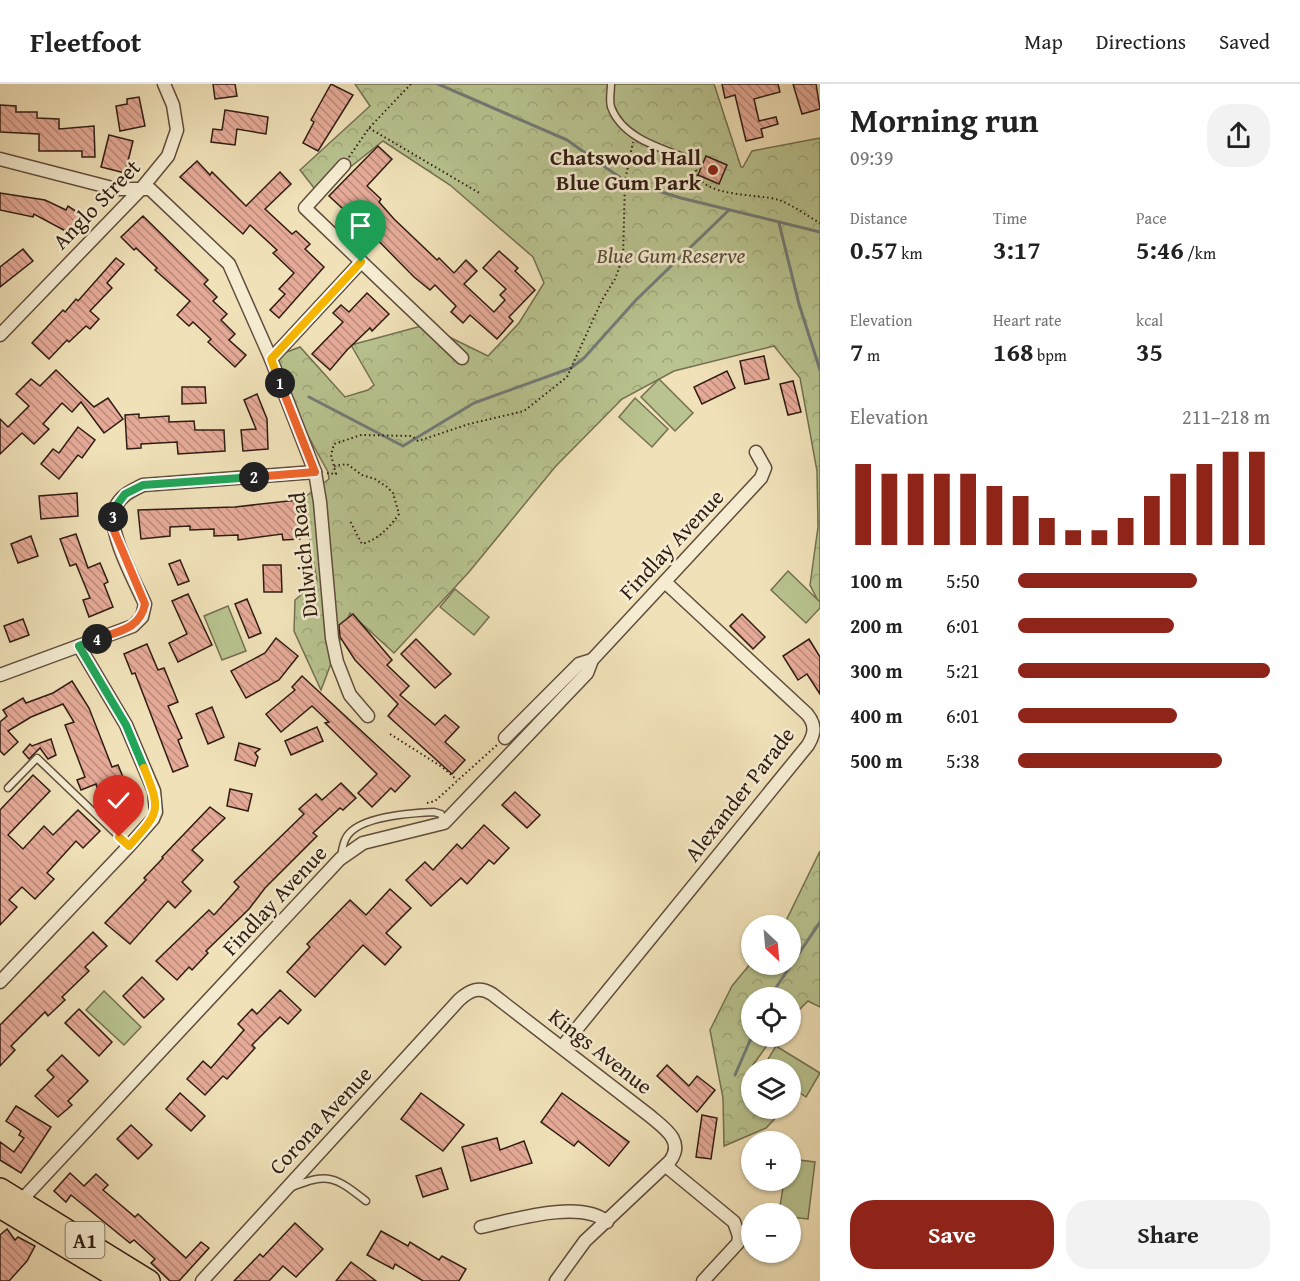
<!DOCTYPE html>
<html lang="en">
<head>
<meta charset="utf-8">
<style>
	:root { --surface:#fff; --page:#f2f2f2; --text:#222; --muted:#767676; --line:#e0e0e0; --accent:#8f2418 }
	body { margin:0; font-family:"Gentium Book Plus",serif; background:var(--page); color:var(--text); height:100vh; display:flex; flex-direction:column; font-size:22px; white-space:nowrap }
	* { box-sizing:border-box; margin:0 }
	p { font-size:20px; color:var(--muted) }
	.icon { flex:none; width:33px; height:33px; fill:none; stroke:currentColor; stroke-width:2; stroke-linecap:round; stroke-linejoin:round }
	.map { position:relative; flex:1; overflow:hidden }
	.drawer { display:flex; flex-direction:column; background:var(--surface); width:480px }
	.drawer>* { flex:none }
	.needle { width:39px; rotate:154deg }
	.fabs { position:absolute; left:741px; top:831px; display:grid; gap:12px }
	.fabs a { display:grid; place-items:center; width:60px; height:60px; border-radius:50%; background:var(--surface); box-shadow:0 2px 4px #0004; font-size:30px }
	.pin { position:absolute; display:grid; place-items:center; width:51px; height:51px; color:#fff; margin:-62px -26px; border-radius:50% 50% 50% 0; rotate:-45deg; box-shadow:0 0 6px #0007 }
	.pin .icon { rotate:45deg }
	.km { position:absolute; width:30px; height:30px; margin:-15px; border-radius:50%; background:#222; color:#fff; font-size:16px; line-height:30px; text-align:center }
	.round { display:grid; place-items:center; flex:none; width:63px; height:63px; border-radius:24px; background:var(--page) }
	.overview { display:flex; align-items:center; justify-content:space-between; height:102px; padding:0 30px }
	h1 { font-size:33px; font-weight:700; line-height:45px }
	.figures { display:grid; grid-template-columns:repeat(3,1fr); gap:9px; height:102px; padding:6px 30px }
	.figures div { display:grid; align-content:center }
	.figures b { font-size:26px; font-weight:700 }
	.figures small { font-size:16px; font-weight:400 }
	.figures p { font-size:16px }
	.chart { height:168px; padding:12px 30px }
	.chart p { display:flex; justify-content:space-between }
	.chart svg { width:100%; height:108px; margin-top:6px; stroke:var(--accent); stroke-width:6 }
	.cta { display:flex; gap:12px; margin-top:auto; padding:12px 30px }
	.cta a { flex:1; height:69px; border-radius:24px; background:var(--accent); color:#fff; font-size:24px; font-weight:700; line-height:69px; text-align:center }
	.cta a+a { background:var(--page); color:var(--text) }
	ul { padding:0 30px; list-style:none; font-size:20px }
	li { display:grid; grid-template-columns:96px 72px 1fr; align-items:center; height:45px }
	li i { height:15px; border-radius:8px; background:var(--accent) }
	header { display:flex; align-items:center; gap:36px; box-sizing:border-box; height:84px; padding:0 30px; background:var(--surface); border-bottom:2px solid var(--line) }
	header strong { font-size:28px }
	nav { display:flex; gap:33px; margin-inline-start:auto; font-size:21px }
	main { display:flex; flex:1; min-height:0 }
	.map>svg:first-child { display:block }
	.forest { fill:url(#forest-crowns); stroke:#747051; stroke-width:1.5 }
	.pitch { fill:#b8c38f; stroke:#747051; stroke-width:1.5 }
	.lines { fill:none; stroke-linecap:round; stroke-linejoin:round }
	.stream { stroke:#737b78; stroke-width:3 }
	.building { fill:url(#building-back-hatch); stroke:#301c13; stroke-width:1.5 }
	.lane-casing { stroke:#604d3c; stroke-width:9 }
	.street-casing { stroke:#604d3c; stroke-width:15 }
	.highway-casing { stroke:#301c13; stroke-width:24 }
	.path { stroke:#301c13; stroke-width:2; stroke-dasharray:1.5 3; stroke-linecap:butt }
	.lane { stroke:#f5ecd1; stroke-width:6 }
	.street { stroke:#f5ecd1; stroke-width:12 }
	.highway { stroke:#f0e1b8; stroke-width:21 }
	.split-1-casing { stroke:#fff; stroke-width:12 }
	.split-2-casing { stroke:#fff; stroke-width:12 }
	.split-3-casing { stroke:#fff; stroke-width:12 }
	.split-4-casing { stroke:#fff; stroke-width:12 }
	.split-5-casing { stroke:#fff; stroke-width:12 }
	.split-6-casing { stroke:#fff; stroke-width:12 }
	.split-1 { stroke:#f5b400; stroke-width:8 }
	.split-2 { stroke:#f0652b; stroke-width:8 }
	.split-3 { stroke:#22a559; stroke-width:8 }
	.split-4 { stroke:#f0652b; stroke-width:8 }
	.split-5 { stroke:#22a559; stroke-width:8 }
	.split-6 { stroke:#f5b400; stroke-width:8 }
	.poi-dot { fill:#8f2418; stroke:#f5ecd1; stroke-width:2 }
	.labels { text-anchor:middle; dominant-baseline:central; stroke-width:5; stroke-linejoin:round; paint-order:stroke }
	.shield { fill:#f5ecd1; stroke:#6b5a4c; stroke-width:1.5 }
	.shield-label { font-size:21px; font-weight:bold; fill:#301c13 }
	.poi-label { font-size:22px; font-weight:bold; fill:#301c13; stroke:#f5ecd1; text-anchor:end }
	.street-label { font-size:22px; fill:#301c13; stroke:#f5ecd1 }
	.park-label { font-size:22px; font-style:italic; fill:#594e38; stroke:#f5ecd1 }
</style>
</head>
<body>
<header>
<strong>Fleetfoot</strong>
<nav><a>Map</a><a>Directions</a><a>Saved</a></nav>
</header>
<main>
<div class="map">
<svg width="820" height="1197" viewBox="0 0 820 1197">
	<defs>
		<pattern id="forest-crowns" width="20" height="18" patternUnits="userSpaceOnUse" patternTransform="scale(1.5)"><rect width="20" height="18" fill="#b8c38f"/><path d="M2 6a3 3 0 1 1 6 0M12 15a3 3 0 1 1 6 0" fill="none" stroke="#9ea77a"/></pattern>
		<pattern id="building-back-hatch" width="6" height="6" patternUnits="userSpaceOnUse" patternTransform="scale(1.5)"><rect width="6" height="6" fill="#e6ab98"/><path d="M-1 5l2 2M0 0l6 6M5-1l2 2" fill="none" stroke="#bb8a7b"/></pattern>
	</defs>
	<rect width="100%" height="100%" fill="#f0e1b8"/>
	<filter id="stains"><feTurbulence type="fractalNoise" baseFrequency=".00333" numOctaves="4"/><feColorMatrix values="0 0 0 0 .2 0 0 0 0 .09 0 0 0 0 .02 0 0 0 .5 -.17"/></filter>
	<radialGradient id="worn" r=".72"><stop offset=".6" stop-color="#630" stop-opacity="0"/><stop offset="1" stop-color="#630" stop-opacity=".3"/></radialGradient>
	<g class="forest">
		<path d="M355,0h359l27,83h2l9,-16 68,-13v467l-10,-20 8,-58 -1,-56 -17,-93 -26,-32 -100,25 -52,28 -67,68 -86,105 -75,81 -44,-40 -29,77 -27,-59 1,-31 22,-19 -15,-82 27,-20 -1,-7 -62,-112 34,-13 45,50 23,-7 6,-5 -23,-40 74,-20 63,31 31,-33 25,-40 -11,-26 -83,-72 -67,-44 -65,52 -18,-23 70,-64z"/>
		<path d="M820,767v156l-12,-6 -17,17 -1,-20h-38v38l21,1 -20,28 4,4 -5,1v38l32,1 -18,19 -42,18 -1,-48 -13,-68 22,-44 19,-23 39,1v-38l-6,-1z"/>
	</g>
	<g class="pitch">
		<path d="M659,295l34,34 -18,18 -34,-34z"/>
		<path d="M635,314l33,31 -16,18 -33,-30z"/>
		<path d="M788,487l32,31v6l-14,15 -35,-33z"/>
		<path d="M455,505l34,28 -15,18 -34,-28z"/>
		<path d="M228,522l18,45 -24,9 -18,-44z"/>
		<path d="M104,907l37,36 -17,18 -38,-35z"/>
		<path d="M776,962l44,27 -14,24 -15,-10 -1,-17 -28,-1z"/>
		<path d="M791,1075l24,3 -7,57 -17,-2 -1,-3 -11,-1 5,-32 6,-1z"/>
	</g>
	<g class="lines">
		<g class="stream">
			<path d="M438,0l129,56 58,41 56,17 139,34"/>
			<path d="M779,139l20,81 21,66"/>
			<path d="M309,313l94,49 71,-43 97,-35 13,-10 52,-58 93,-90"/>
			<path d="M769,914l51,-76"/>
			<path d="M735,991l17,-39"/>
		</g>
	</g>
	<g class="building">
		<path d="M213,0h22l2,12 -22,3z"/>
		<path d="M331,0l22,11 -35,56 -15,-8 11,-21 -3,-2z"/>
		<path d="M722,0h56l2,8 -26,7 5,22 17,-4 2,7 -17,5 2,8 -17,4 -11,-46 -10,3z"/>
		<path d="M793,0h23l4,25 -18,5z"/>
		<path d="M139,13l6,29 -25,5 -4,-25 11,-2v-5z"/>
		<path d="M0,21l16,1v6h21v6l22,1v10l35,-3 1,31h-13v-6h-43v-17l-39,-2z"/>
		<path d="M225,26l43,7 -2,17 -29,-5 -2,16 -24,-3 2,-13 9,1z"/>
		<path d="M109,51l24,6 -8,32 -24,-6z"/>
		<path d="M378,62l14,13 -25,27 14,13 -2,3 15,17 43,41 2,-2 15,15 12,-13 11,11 -13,13 30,28 11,-12 -5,-5 6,-6 -23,-21 16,-17 19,17 -3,3 20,19 -26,27 4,4 -16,18 -27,-24 -7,8 -12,-11 5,-6 -21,-21 -5,5 -16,-13 -52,-53 -7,7 -7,-7 6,-5 -25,-23z"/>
		<path d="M706,72l21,9 -8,19 -21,-9z"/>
		<path d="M197,77l13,14 2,-3 34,34 34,-34 11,12 -26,25 27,25 4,-3 14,13 -5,5 19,18 -45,51 -9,-8 15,-16 -6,-5 15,-16 -21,-20 4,-3 -27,-25 -7,9 -63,-57z"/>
		<path d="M0,109l45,7 21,10 2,-4 14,9 -11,19 -37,-20 -1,3 -33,-7z"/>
		<path d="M143,132l65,64 -4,4 13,13 -4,4 14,13 -6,6 14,14 -6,6 17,15 -11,12 -27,-25 3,-3 -18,-17 -4,4 -12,-11 13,-14 -35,-31 2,-2 -21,-20 -2,2 -13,-13z"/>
		<path d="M23,165l10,12 -33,26v-20z"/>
		<path d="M116,174l8,6 -17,19 5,5 -22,23 9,8 -9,10 -4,-3 -17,16 -2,-2 -18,19 -17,-16 31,-33 2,2 11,-13 2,2z"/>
		<path d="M367,209l22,21 -17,17 -2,-3 -23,22 -17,20 -18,-16 31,-32 -10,-9 8,-8 8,7z"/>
		<path d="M764,272l5,23 -24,5 -5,-23z"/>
		<path d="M56,286l38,37 14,-9 15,21 -19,14 -23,-31 -9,10 -10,-9 -19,21 6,5 -15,15 -12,-11 -22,21v-35l8,8 21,-21 -13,-12 15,-15 9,7z"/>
		<path d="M727,287l8,17 -33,16 -8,-17z"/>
		<path d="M793,297l8,31 -13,3 -8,-31z"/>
		<path d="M182,303h23l1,16 -24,1z"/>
		<path d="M257,310l10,25 1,30 -25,2 -2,-21 15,-1 -12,-29z"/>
		<path d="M139,330v4l30,-2v6l25,-1 1,9h29l1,21 -47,3 -1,-12 -36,2v4l-14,1 -2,-34z"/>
		<path d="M78,343l17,13 -13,18 -4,-3 -19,24 -18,-15 12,-15 6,4z"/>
		<path d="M77,409l1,23 -37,3 -2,-23z"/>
		<path d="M297,416l3,39 -17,1 -1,-6 -44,6v-5l-24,1v-7l-24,1v-4l-20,1v9l-29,3 -3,-29 97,-3z"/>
		<path d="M76,450l12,34 12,-5 8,19 -4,2 9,23 -24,10 -6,-17 7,-2 -14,-34 -6,2 -10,-27z"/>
		<path d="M31,452l7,20 -20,7 -7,-19z"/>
		<path d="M180,476l9,21 -11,4 -9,-21z"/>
		<path d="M263,481h18l1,27h-18z"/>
		<path d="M188,510l24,51 -34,17 -9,-19 18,-9 -15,-33z"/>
		<path d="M247,515l14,34 -12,5 -14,-34z"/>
		<path d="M353,530l39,46 -5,5 22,21 -9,9 35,30 10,-10 14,12 -14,15 20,18 -13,14 -64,-58 10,-12 -43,-44 -15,-23 -1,-12z"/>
		<path d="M742,530l23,23 -12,12 -23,-23z"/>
		<path d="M23,535l6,16 -19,7 -6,-16z"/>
		<path d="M276,554l22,18 -19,24 -33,18 -15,-27 34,-18z"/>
		<path d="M416,555l35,35 -16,14 -34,-34z"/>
		<path d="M809,555l11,18v37l-13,-20 -9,6 -15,-24z"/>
		<path d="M147,560l11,26 6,-2 14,34 -10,4 14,32 -4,2 10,26 -15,6 -38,-99 -3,1 -8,-20z"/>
		<path d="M302,592l108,100 -15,16 -4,-4 -19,19 -14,-14 19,-19 -52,-51 4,-1 -17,-16 -31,26 -15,-18 29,-24 -3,-3z"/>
		<path d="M72,597l17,27 23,59 6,-2 19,46 -20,8 -12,-32 -7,3 -2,-6 -15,6 -4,-10 8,-3 -20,-52 9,-3 -11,-18 -32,13 -23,14 10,11 -14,13 -4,-4v-29l7,-6 -4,-6 20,-12 3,5 27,-10z"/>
		<path d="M212,623l12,30 -16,7 -12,-30z"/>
		<path d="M317,643l6,14 -32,14 -6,-14z"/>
		<path d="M51,655l5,16 -8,4 -8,-11 -11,11 -6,-7 7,-8 2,2z"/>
		<path d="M239,659l21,6 -5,4 3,4 -3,9 -20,-6z"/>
		<path d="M33,691l17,16 -42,44 15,14 21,-23 9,9 25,-25 22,21 -17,17 -7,-7 -29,32 7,6 -19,20 -13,-12 -13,13 8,7 -17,18v-115z"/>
		<path d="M341,699l15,15 -13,12 -3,-2 -27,25 4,3 -52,52 -16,21 -43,42 2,2 -16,17 -3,-3 -12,13 -21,-19 53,-51 5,5 25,-28 -5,-5 70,-68 -5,-5 17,-15 6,6z"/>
		<path d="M230,705l22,5 -4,17 -21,-5z"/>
		<path d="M515,708l25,23 -13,13 -25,-23z"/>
		<path d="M210,723l15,11 -33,32 11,10 -21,22 9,9 -16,17 -7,-7 -38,43 -25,-21 41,-43 -2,-2 19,-20 -1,-1z"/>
		<path d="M484,741l25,23 -15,16 -5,-4 -22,24 -6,-6 -30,28 -25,-26 19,-18 8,8 24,-26 5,5z"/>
		<path d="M390,805l21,19 -25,25 15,14 -16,18 -22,-20 -48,52 -28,-25 23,-25 -3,-3 43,-44 16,15z"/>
		<path d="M93,848l14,14 -22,21 4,4 -27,26 3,3 -17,16 -3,-4 -34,34 4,4 -15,16v-41z"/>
		<path d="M142,893l22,22 -20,19 -21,-22z"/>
		<path d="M280,906l21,20 -13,14 -8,-7 -28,28 3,3 -28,31 -4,-3 -18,19 -18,-16 16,-18 8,7 33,-38 -6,-6 14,-15 5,5z"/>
		<path d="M79,925l33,33 -13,14 -34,-33z"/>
		<path d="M62,971l26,26 -20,20 4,4 -14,12 -23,-21 19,-19 -7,-7z"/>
		<path d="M667,981l22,21 8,-10 18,14 -18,22 -40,-36z"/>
		<path d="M180,1009l25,23 -14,15 -25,-22z"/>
		<path d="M421,1009l43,32 -21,26 -42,-32z"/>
		<path d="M562,1009l67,49 -20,24 -31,-25 -4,5 -33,-24z"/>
		<path d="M16,1022l35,21 -30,46 -21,-13v-18l14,10 10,-14 -5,-3 2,-4 -15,-10z"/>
		<path d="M702,1031l15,3 -6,41 -15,-2z"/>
		<path d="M131,1041l21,20 -14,14 -21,-20z"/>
		<path d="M497,1054l3,12 24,-9 8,22 -61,18 -9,-34z"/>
		<path d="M441,1084l7,21 -25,8 -7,-21z"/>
		<path d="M70,1089l14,13 12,-12 12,11 -5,5 32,27 3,-3 48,44 15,-16 8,6 -30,33h-9l-19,-18 4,-4 -21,-19 -4,3 -59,-48 -5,7 -12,-11z"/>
		<path d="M295,1139l28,26 -27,28 -13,-11 -14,15h-35l26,-27 3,3z"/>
		<path d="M7,1145l8,11 3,-3 17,9 -8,15 -18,20h-9v-46z"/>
		<path d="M381,1147l27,15 2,-4 29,18 3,-4 24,13 -7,12h-36l-28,-17 -2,5 -26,-14z"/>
		<path d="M351,1178l12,9 13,10h-40z"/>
	</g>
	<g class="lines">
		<defs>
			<g id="lane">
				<path d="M611,0c0,7 -2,16 0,23 12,33 54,42 83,54"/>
				<path d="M8,704l29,-30 92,88"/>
				<path d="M341,772c1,-5 2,-13 5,-18 11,-22 66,-25 88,-26l7,2 3,9"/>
				<path d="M292,1103c37,-15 43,-10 74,14"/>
			</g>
			<g id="street">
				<path d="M0,75l116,30h34l79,75 42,95 44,113 5,30 12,136 5,24 13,33 18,21"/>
				<path d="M344,81l-39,43 157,150"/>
				<path d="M0,251l141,-146 27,-33 9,-26 -4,-25 -9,-21"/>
				<path d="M271,275l90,-97"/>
				<path d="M0,591l133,-49 9,-9 3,-13c-9,-20 -40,-77 -30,-96 6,-13 16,-17 28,-23l172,-13"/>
				<path d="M505,654l74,-74 13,-4"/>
				<path d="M0,898l129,-136 24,-27 3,-7 -2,-21 -28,-66 -47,-79"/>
				<path d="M562,963l246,-302c7,-12 8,-20 -1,-31l-142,-132"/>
				<path d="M666,1082l68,56 5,14 -1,7 -35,38"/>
				<path d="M17,1121l323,-346 23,-16 81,-20 143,-150 5,-13 169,-182 4,-10 -9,-16"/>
				<path d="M481,1143c32,-7 100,-28 126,-5"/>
				<path d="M202,1197l257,-281c11,-10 20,-14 33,-6l158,122c14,12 35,25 20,45l-85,80 -29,40"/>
			</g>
			<g id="highway">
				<path d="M0,1105l149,92"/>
				<path d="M0,1123l123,74"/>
			</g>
		</defs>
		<use href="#lane" class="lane-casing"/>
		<use href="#street" class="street-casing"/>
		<use href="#highway" class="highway-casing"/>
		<g class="path">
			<path d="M369,44l112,66"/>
			<path d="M349,73l20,-29 42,-44"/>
			<path d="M696,86c4,28 61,23 83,30 14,5 28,16 41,23"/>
			<path d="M334,382l13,-2 15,11 13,4 12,8 6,6 6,21c-10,14 -20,25 -37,30l-12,-23"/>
			<path d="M327,389l9,1 -5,-19 3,-11 27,-9 51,1 6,5 51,-17 55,-13 43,-34 35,-77 13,-21 8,-21 2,-77 8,-39"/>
			<path d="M390,650l52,33 15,13"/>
			<path d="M427,719l8,-2 63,-57"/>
		</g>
		<use href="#lane" class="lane"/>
		<use href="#street" class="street"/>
		<use href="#highway" class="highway"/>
	</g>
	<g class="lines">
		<defs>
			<path id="split-1" d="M280,299l-9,-24 90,-97"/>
			<path id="split-2" d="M254,393l61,-5 -35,-89"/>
			<path id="split-3" d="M113,433v-7l12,-16 18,-9 111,-8"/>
			<path id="split-4" d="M97,555c22,-8 43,-10 48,-35l-33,-78 1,-9"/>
			<path id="split-5" d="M97,555l-18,7 47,79 18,43"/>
			<path id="split-6" d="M119,753l10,9c30,-34 33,-34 15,-78"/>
		</defs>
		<use href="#split-1" class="split-1-casing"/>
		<use href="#split-2" class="split-2-casing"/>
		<use href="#split-3" class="split-3-casing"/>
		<use href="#split-4" class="split-4-casing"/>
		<use href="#split-5" class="split-5-casing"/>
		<use href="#split-6" class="split-6-casing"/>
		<use href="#split-1" class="split-1"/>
		<use href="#split-2" class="split-2"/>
		<use href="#split-3" class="split-3"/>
		<use href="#split-4" class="split-4"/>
		<use href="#split-5" class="split-5"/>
		<use href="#split-6" class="split-6"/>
	</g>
	<circle class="poi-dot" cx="713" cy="86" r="6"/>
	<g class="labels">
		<rect class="shield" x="65.5" y="1138" width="39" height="36" rx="4.5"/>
		<g class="shield-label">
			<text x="85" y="1156">A1</text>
		</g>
		<g class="poi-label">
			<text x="701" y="73">Chatswood Hall<tspan x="701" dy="25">Blue Gum Park</tspan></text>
		</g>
		<g class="street-label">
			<text transform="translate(96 120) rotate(-46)">Anglo Street</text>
			<text transform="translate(671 460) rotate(-47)">Findlay Avenue</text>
			<text transform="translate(303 471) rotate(-96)">Dulwich Road</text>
			<text transform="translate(739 710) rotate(-52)">Alexander Parade</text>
			<text transform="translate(274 816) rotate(-47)">Findlay Avenue</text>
			<text transform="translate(601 967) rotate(38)">Kings Avenue</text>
			<text transform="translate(320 1036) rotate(-47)">Corona Avenue</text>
		</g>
		<g class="park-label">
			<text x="671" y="171">Blue Gum Reserve</text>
		</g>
	</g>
	<rect width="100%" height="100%" filter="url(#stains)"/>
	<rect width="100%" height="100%" fill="url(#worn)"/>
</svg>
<div class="fabs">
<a><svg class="needle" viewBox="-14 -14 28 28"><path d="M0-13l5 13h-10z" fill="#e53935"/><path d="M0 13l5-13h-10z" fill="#767676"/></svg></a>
<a><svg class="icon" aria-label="locate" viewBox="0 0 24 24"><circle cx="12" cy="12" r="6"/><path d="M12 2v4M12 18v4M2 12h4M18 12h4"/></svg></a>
<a><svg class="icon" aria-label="layers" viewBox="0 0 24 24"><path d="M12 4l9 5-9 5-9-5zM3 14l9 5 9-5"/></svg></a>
<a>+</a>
<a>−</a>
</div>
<div class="pin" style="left:361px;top:178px;background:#1e9e55"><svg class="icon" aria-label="arrive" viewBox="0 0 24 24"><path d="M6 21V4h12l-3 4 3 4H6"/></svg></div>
<div class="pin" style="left:119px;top:753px;background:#d93025"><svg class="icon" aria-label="check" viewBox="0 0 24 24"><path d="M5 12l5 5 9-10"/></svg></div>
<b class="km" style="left:280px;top:299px">1</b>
<b class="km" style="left:254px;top:393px">2</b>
<b class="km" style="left:113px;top:433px">3</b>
<b class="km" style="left:97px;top:555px">4</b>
</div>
<section class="drawer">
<div class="overview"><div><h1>Morning run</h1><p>09:39</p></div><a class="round"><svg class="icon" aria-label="share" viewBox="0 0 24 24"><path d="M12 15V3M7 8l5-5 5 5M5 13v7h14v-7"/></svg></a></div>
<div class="figures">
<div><p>Distance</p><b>0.57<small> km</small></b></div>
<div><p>Time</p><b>3:17</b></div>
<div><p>Pace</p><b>5:46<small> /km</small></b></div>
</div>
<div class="figures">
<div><p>Elevation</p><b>7<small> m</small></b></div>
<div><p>Heart rate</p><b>168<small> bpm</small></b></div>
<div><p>kcal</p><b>35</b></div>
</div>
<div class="chart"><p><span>Elevation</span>211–218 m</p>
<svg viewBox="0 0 160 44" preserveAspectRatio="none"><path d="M5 44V11M15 44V15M25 44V15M35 44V15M45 44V15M55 44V20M65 44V24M75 44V33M85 44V38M95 44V38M105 44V33M115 44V24M125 44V15M135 44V11M145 44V6M155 44V6"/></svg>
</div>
<ul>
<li><b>100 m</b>5:50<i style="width:71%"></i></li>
<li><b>200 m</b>6:01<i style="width:62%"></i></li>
<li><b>300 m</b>5:21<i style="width:100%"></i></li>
<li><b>400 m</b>6:01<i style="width:63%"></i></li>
<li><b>500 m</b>5:38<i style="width:81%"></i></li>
</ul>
<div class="cta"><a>Save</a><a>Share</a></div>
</section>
</main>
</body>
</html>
